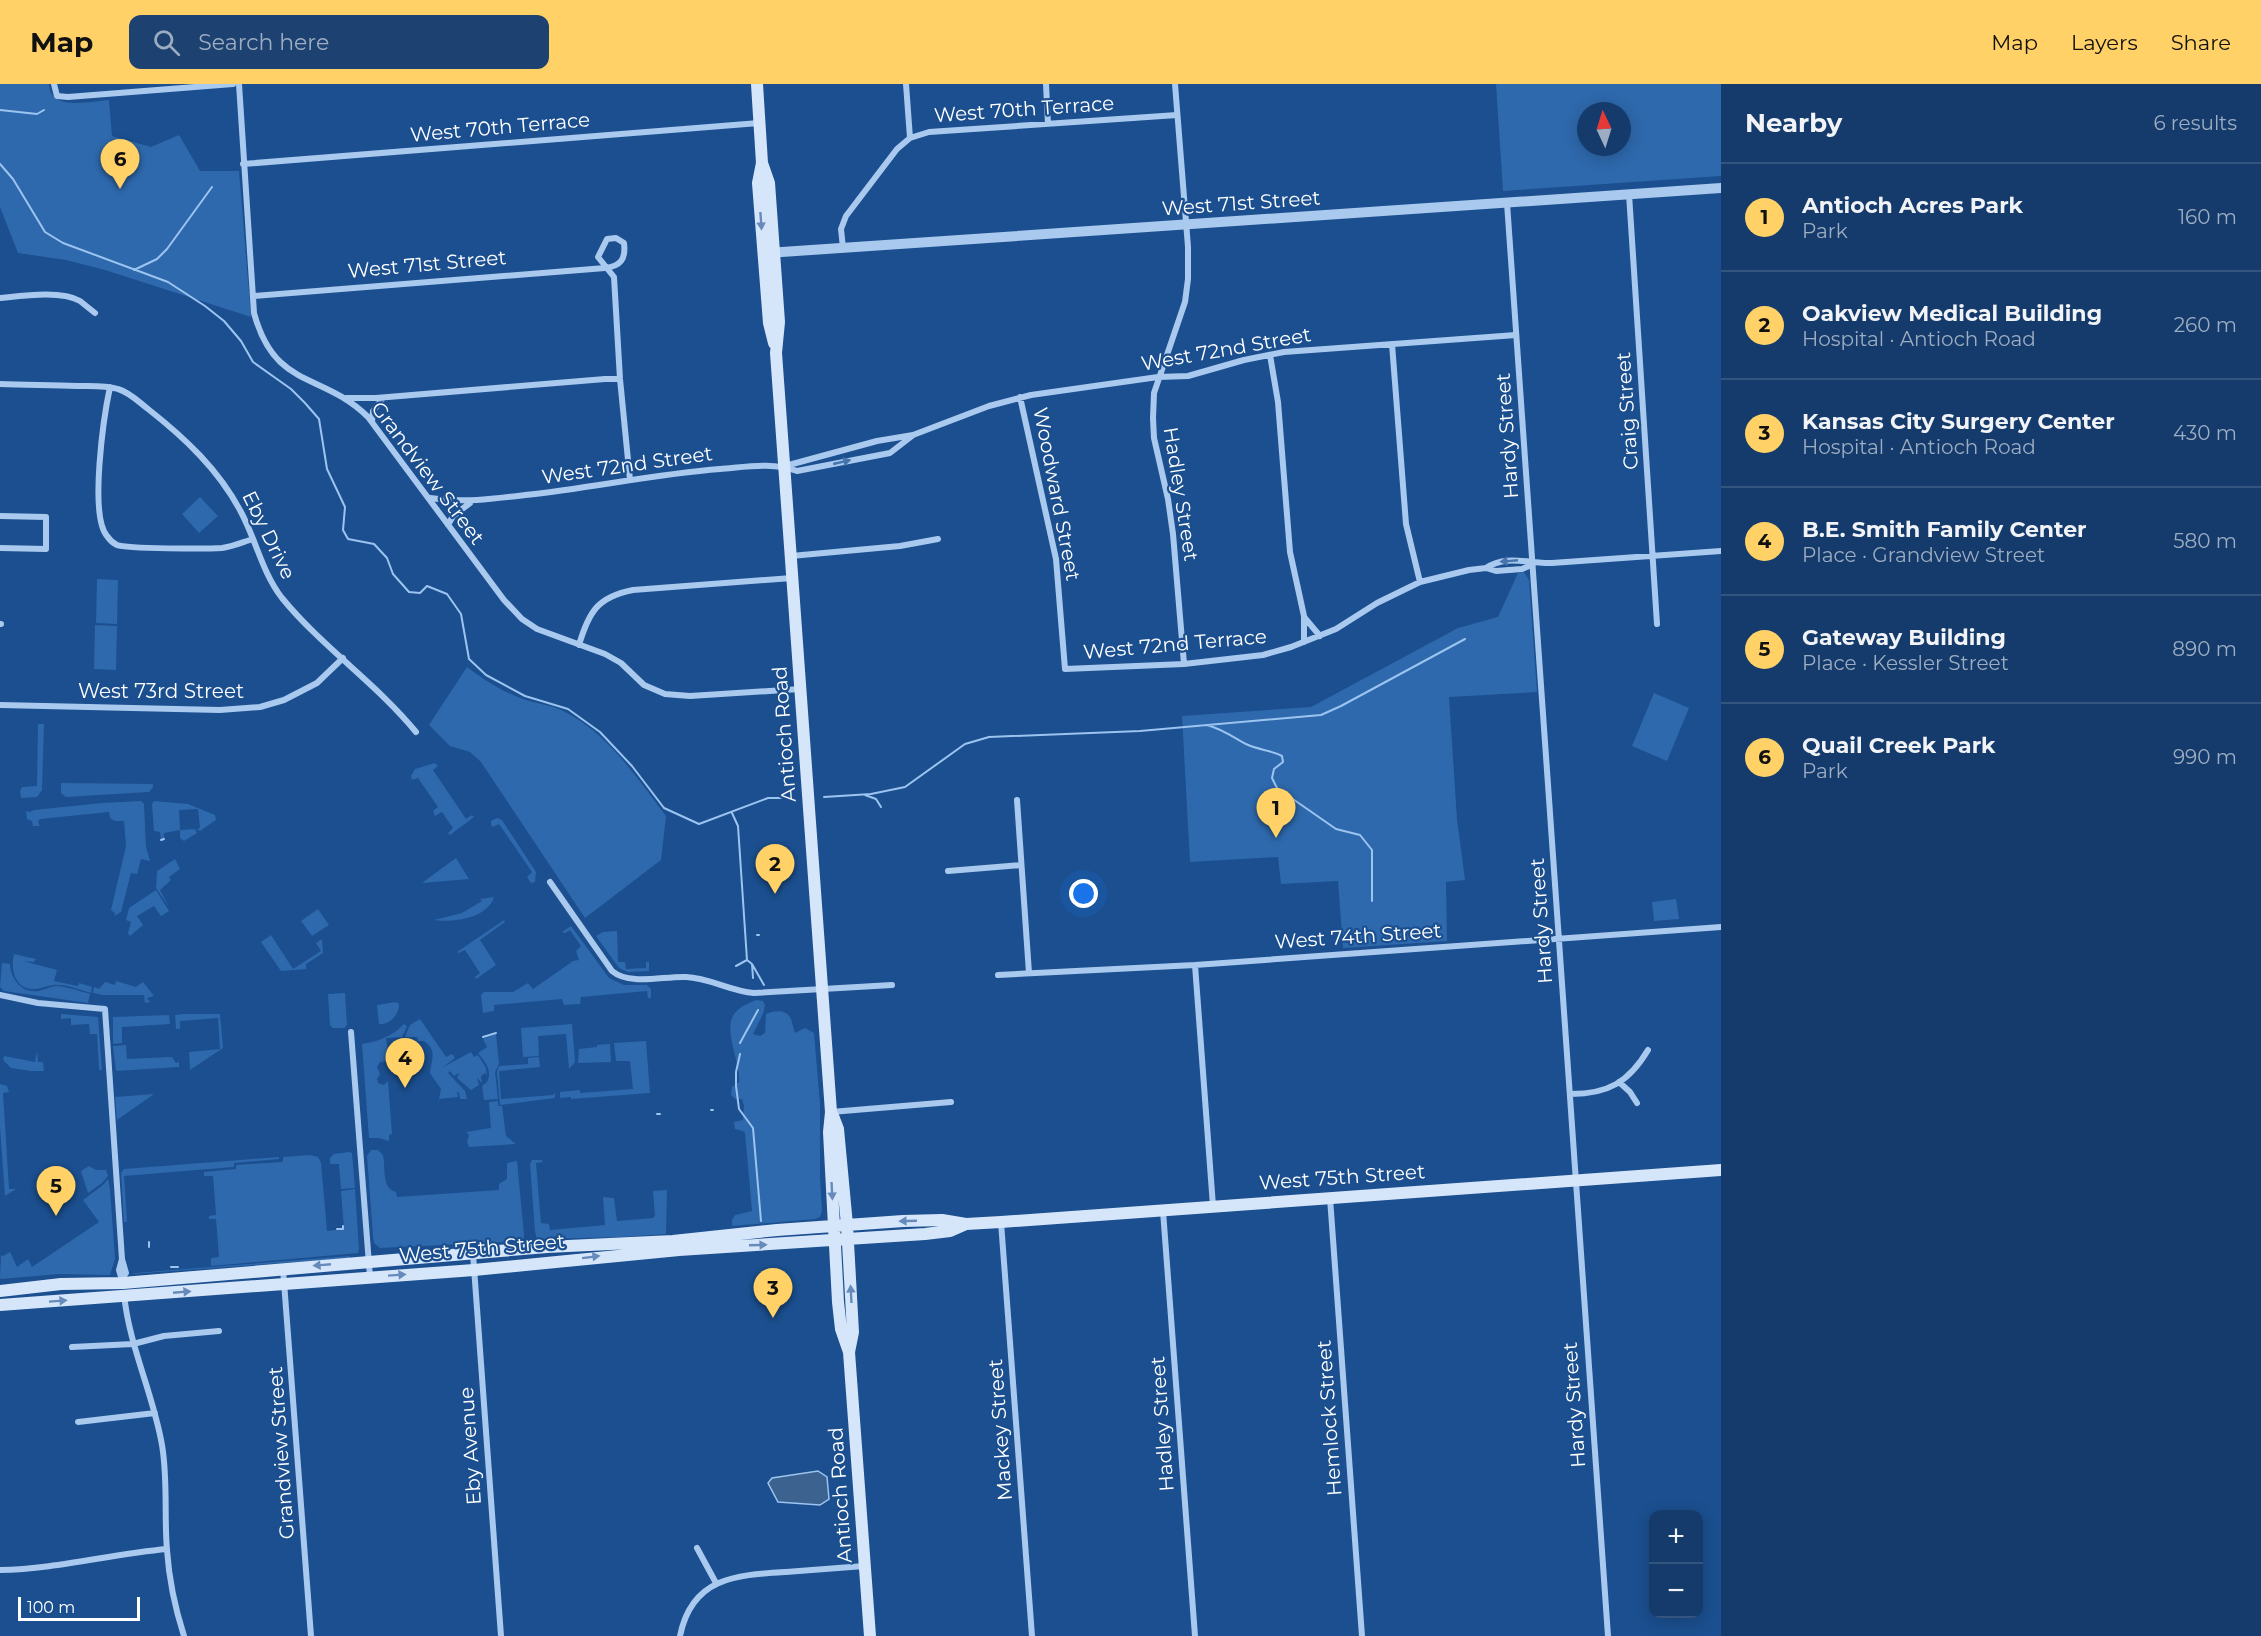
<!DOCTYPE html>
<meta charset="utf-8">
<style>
body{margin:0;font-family:Montserrat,sans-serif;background:#1d4271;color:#f1f3f6}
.controls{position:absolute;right:18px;bottom:18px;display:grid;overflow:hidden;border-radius:12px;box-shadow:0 3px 15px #0003}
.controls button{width:54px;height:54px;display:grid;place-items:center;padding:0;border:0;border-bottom:2px solid #33557e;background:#143b6b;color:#f1f3f6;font:30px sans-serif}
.compass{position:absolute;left:1577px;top:18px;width:54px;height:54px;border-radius:50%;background:#143b6b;box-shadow:0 3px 15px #0003;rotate:356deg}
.scale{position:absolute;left:18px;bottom:15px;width:122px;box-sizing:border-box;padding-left:6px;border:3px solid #fff;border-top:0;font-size:16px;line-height:21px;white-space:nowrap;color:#fff;-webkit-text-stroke:4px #1b4f8f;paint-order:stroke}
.you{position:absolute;left:1084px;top:810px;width:21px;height:21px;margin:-15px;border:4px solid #fff;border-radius:50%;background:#1a73e8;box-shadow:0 0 0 9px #1a73e833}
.badge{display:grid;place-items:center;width:39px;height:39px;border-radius:50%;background:#ffd166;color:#111;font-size:20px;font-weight:700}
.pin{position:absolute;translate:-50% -50px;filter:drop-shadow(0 2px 3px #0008)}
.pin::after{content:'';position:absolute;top:32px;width:21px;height:18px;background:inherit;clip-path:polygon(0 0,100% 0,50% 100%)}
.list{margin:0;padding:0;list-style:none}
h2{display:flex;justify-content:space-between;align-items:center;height:78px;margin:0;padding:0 24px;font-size:26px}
h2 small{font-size:20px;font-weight:400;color:#9dadc1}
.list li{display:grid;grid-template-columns:39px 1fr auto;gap:18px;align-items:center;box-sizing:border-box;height:108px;padding:0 24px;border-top:2px solid #33557e}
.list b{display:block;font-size:22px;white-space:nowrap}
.list p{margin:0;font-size:20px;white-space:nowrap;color:#9dadc1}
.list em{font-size:20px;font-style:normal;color:#9dadc1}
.icon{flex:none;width:33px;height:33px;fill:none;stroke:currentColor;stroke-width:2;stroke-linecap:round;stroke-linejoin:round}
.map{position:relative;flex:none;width:1721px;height:1552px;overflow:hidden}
header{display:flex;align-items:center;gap:36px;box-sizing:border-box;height:84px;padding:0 30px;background:#ffd166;color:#111}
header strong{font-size:28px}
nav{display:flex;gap:33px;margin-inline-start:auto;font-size:21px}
.search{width:420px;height:54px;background:#1d4271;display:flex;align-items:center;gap:15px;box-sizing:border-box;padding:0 21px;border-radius:12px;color:#9dadc1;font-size:22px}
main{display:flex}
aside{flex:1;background:#143b6b}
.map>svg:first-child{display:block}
.green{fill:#2e69ad;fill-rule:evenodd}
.water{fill:#3c6290;stroke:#9cc4f0;stroke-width:1.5}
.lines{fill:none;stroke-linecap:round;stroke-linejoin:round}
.stream{stroke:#9cc4f0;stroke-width:2}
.minor{stroke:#a9c9ee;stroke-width:6}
.tertiary{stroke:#a9c9ee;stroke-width:10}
.secondary{stroke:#d6e6fa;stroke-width:12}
.oneway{fill:#668bba}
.oneway2{fill:#4674ac}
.labels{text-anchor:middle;stroke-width:4.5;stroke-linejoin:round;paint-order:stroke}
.street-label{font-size:20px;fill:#fff;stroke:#1b4f8f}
</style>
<header>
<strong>Map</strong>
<div class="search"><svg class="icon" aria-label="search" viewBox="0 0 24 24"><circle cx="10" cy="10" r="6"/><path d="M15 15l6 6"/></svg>Search here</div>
<nav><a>Map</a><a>Layers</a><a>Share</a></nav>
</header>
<main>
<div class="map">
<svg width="1721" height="1552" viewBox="0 0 1721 1552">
<rect width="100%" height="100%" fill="#1b4f8f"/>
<!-- green -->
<path class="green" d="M0,0H49C50,28 90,17 109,16L112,52L151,63L179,51L200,87H239L251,233L105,186L66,176L18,169L0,123Z
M1496,0H1721V92L1503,107ZM1586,27H1622V63H1586Z
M200,413L218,432L199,449L182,430Z
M1524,488L1529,496L1537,608L1449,613L1457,735L1465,796L1446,798L1447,857L1343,864L1338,797L1281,800L1278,773L1190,778L1182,632L1311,623L1458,544L1498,533L1518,489Z
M97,495L118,496L117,540L96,539Z
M95,541L117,542L116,586L94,585Z
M467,583C484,596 503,608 523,615C537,620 554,621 567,629C609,651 638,695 666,732L661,776L585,834L481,678L470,668L450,662L429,641Z
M1654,609L1689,624L1667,677L1632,662Z
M38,640H44L42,706L37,713L21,714L20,707L22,703L37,702Z
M435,679L438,682L433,686L466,735L472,731L474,733L450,751L448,749L453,744L442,728L435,732L433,727L438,723L418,694L412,696L411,692L415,685Z
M61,699L153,700V703L149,708L66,713L61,709Z
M141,717L144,720L146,763L150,777L141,775L137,790L131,789L121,828L114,832L115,829L111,826L126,762L124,737H115L110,734L109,728L40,735L38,738L40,742H33L32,737L27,735L26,727L30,728L34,726L102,719Z
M154,717L188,720L215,731L216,736L200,747L197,745L200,744L198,725L179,726L180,746L195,745L197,749L184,757L180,754V746L164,749V755H161L160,748L154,747L152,720Z
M497,734L502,736L536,788L535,798L531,799L527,793L532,788L499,740L493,743L491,741V737Z
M456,774L469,795L422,799Z
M175,775L180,785L169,793L171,796L160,806L169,823L156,804L157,787Z
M156,806L169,827L161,832L154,822L137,832L143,841L130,852L128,849L131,838L126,836L129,824Z
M494,813C488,834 453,839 434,836L462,829L482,817L480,815Z
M1676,815L1679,835L1654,837L1652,818Z
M318,825L329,841L312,852L301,837Z
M504,836L505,838L480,856L496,881L476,895L475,893L480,889L465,866L459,869L457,868Z
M571,842L609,894L624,901H647L651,905V914H648L647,907L581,913L580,920L564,921L562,915L494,921V927L483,929L481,911L484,908H513L528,899L533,905L573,877L579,876L576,867L581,862L570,846L565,849L562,848Z
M617,847L618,878H625L626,885L646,884V878H649V887L628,888L619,884L596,852L603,848Z
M271,851L293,885L321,867L316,859L322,855L323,869L306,880V885L281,887L261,858Z
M14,870L36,875L34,878L23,877L57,886L54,897L78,902L79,899L92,903L91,909C80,906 69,901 58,901C50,900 43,905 35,905C15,906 10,885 14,870Z
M2,879L10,880C11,895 21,909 38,907C45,906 50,902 57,902C68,903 80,907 90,910L88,919L4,907L0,903Z
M116,897L136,903L143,898L154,912L147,914L150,918L145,919L144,911H103L93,909L94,903L99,905L105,898L115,901Z
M345,909L347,941L344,944H333L330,941L328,910Z
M756,916L763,917L765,921L763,930L753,950L760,952L765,949L766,930C774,926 787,925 791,935C793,940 793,945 795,949L805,944L814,949L820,1020V1091L822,1127L820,1133L815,1135L732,1142V1136L735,1131L752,1127L745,1049L743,1047L735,1045L734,1038L743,1036L744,1022L742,1015H735L731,1011L732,1003L739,998C742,978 718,940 739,925C742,922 752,918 756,916Z
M396,918L399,920C399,931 390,941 379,940L377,921Z
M61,930L98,933L102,986H99L97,950H90L89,940L71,941V934L61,935Z
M184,930H220L223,964L190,986L189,968L220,965L218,934L180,937V945H176L175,931Z
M169,931L170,940L122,943V959L113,960V933Z
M420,935L446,973L452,970L455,974L443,983L471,968L474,973L478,971L486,984L487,992L485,989L481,992L482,999L477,994L479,1001L471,1006L457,994L459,989L454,992L450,987L448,989L465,1007L467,1015H460L459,1008H457L458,1013L439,1015L441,1005L430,989C431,976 438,967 424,957H418L417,953H405L410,941Z
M404,940L407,942L402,953L386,954L389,977L380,978L377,983L380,990L377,995L378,999L384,1001L388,997L392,1050L389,1051V1057L379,1054H369L362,960C377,958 393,952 404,940Z
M572,940L575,978L569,985L566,950L538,952L539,972L523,973L521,944Z
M496,950L499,980L495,988L498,1015L484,1016L482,1002L487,998C493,986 485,978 478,969L487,963L483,955Z
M646,957L650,1009L571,1015V1013L560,1014V1008L580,1006V1009L633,1005L630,977H616L614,959Z
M610,960L611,978L578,979L579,965L597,963V961Z
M126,961L127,975L172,973L176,979L179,978V983L116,987L113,962Z
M37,967L38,978H43L44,987H31L11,984L3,976L4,972L35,978Z
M539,973L540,983L499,987L501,1015L553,1011L555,1008V1014L500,1021L497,988L499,982L528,980V974Z
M0,1000L7,1002L9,1008L3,1009L9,1105H16L5,1112L0,1043Z
M154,1010L117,1036L115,1013Z
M498,1017V1022H502L506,1052L516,1060L469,1063L467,1058L469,1051L466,1048L491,1044L489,1018Z
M371,1066H378L383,1071C386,1084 381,1104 396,1108L397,1113L499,1106V1100L507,1095V1079L517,1077L524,1151L523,1157L380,1164L374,1159L373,1152L367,1072Z
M349,1068L352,1069L355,1104L341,1105L339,1080H330V1074L334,1070Z
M310,1071L318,1073L321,1079L327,1147L344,1145L341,1107L355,1105L359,1165L358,1169L211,1182V1174L219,1173L216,1135H209V1132L216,1131L213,1092H204V1088L236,1085V1081L283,1078V1073Z
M279,1073V1075L234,1079V1083L124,1092L127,1138H124L121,1089L124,1085Z
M542,1076L543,1078L536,1079L541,1139L549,1140L550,1146L605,1141L603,1113L614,1114L617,1137L653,1134L655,1132L653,1107L667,1106L666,1150L622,1153L537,1155L535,1148L530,1080L532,1076Z
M89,1082L96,1086H106L108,1092L102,1099L88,1109L81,1087Z
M108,1095L110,1105L115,1175L110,1191L59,1190L0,1195L1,1171L3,1172L10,1168L17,1183L28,1175L32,1183L99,1138L83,1116L103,1101Z
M350,1172V1174L132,1190L135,1189Z"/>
<!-- water -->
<path class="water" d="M818,1387L827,1393L829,1415L820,1421L778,1418L768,1399L772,1394Z"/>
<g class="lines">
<!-- stream -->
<path class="stream" d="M0,26L37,30L44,26
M0,80L13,95L45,148L63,159L168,198L205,222L224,237L241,257L253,278L291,305L305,319L319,335L327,385L345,423L343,446L348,455L374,460L387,474L393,490L409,508L420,509L427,502L447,510L461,530L469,575L486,591L525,612L568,625L600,648L632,682L664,724L699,740L768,714H791
M134,186L157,175L167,165L212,103
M1207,641C1222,645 1233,653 1246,660C1258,666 1271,666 1282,672L1283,678L1274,685L1272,694L1277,704L1336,745L1360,751L1372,766V817
M865,711L876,715L881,723
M824,713L871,710L905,703L965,660L989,653L1140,647L1321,631L1341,622L1465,555
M732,729L738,742L747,876L752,880L753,894
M161,756L164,755
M757,851H759
M752,880L764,901
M736,882L747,876
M483,953L496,949
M740,959L758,926
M740,970L736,988V1002L739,1025L753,1044L761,1137
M711,1026H713
M657,1030H660
M337,1145H343V1142
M149,1158V1163
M171,1183H178"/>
<!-- minor -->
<path class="minor" d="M54,0L57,12L68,13L233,0
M239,0L254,229C275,306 321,287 368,333L504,516L522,535L537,545L605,570L621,579L644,601L665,610L690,612L800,605
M1046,0L1048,40
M1175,0L1188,163V195L1185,218L1154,309L1153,334L1154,354L1168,415L1173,450L1184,580
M910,54L929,48L1177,31
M243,80L759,39
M1629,110L1657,540
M1507,119C1541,596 1573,1074 1608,1552
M843,164L841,145L846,132L897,65L910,54L906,0
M253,212L605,184C621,182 626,175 624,159L616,154L607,155L598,173L614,193L620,295L630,396
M0,214C21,212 61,206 80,217C85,221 90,225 95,229
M1392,260L1406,440L1420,498
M1270,271L1278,318L1290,468L1304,532V558
M0,300C26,301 51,301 77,302C90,302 105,301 118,305C129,308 139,318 148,325C185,354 219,386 241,428C256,456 262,488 282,514C322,563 376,599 416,648
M110,303C104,331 89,431 107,452C109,455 113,459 117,461C127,465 208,465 222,464C232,463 243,458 253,455
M1020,313L1056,475L1065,585L1184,580L1263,571L1291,563L1336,545L1377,519L1420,498L1469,486L1486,484L1496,487L1522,485L1533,480
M346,314H376L605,295H620
M372,338L373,327L383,314
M785,382L877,357L913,351L989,322L1031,311L1158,293L1188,292L1244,276L1284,268L1516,251
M430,414C462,419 493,415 525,411C591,404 655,390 720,385C746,383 773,378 797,387L890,369L912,352
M0,432L46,433V465L0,464
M448,441L453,432L470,419
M791,472L900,462L938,455
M1486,484C1506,470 1530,480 1552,479L1721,467
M1304,533L1320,552
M0,540H1
M579,561C589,527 598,513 633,506L792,494
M0,621L220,626L260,623L284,616L317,599L343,574
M1017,716L1029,889
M948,787L1021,781
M550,798L612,887C630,902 663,892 686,893C710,894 730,907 754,909L892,901
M1195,881L1213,1122
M998,891L1195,881L1721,843
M0,911L38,919L105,925L122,1175L126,1189L123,1193
M351,948L370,1193
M1619,998L1630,1008L1637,1019
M1571,1010C1608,1010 1629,998 1648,966
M831,1028L951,1018
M1330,1114L1362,1552
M1163,1127L1195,1552
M1001,1138L1032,1552
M473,1170L501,1552
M122,1175L119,1186L123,1199
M283,1185L311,1552
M124,1210C129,1262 153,1309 162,1361C168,1396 164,1431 167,1466C169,1495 175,1524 184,1552
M72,1263L133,1260L164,1252L219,1247
M78,1338L155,1329
M697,1464L716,1499
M0,1486C56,1485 111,1470 167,1465
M680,1552C692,1493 736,1491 786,1488C812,1486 838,1484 864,1482"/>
<!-- tertiary -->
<path class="tertiary" d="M767,169L1721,104"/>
<!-- secondary -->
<path class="secondary" d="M757,0L762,79L758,99L769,239L774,259
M762,79L769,99L779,238L776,269L831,1028L829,1048L838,1218L841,1245L849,1268
M833,1032L838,1045L847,1141L853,1248L849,1268L870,1552
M0,1207L61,1200L123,1199L547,1163L673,1157L777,1146L903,1137L942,1136L966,1140L1001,1138L1721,1086
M0,1221L474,1186L679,1166L925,1150L950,1147L966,1140"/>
</g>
<!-- one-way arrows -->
<defs><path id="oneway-solid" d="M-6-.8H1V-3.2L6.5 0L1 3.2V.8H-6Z" transform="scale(1.5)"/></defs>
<g class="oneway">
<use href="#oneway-solid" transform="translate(761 137) rotate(86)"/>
<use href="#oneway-solid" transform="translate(832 1107) rotate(87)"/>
<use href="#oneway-solid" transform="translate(908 1137) rotate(178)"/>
<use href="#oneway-solid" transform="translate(758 1161) rotate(-2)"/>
<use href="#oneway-solid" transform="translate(591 1173) rotate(-7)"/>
<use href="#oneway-solid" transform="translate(322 1181) rotate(175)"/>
<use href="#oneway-solid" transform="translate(397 1191) rotate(-4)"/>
<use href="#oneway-solid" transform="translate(182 1208) rotate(-5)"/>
<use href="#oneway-solid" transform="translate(851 1210) rotate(-93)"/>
<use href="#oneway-solid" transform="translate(58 1217) rotate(-4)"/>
</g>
<g class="oneway2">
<use href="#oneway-solid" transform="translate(842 378) rotate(-13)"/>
<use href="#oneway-solid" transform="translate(1509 477) rotate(175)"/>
</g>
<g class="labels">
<!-- street labels -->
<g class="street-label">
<text transform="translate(1024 25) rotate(-4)" y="7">West 70th Terrace</text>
<text transform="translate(500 43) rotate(-5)" y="7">West 70th Terrace</text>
<text transform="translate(1241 119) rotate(-4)" y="7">West 71st Street</text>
<text transform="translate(427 180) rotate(-5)" y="7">West 71st Street</text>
<text transform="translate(1226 265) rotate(-10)" y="7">West 72nd Street</text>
<text transform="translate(1627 327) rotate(-94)" y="7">Craig Street</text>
<text transform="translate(1507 352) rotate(-94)" y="7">Hardy Street</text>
<text transform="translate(627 381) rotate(-8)" y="7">West 72nd Street</text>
<text transform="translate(428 389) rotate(53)" y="7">Grandview Street</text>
<text transform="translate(1057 410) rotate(79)" y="7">Woodward Street</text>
<text transform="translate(1181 410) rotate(81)" y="7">Hadley Street</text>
<text transform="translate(269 451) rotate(64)" y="7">Eby Drive</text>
<text transform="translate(1175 560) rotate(-5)" y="7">West 72nd Terrace</text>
<text x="161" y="614">West 73rd Street</text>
<text transform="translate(784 650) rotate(-94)" y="7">Antioch Road</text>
<text transform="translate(1541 837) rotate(-94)" y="7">Hardy Street</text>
<text transform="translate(1358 852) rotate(-4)" y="7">West 74th Street</text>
<text transform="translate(1342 1093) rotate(-4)" y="7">West 75th Street</text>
<text transform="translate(482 1164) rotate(-5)" y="7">West 75th Street</text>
<text transform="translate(1574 1321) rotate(-94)" y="7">Hardy Street</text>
<text transform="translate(1329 1334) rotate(-94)" y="7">Hemlock Street</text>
<text transform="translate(1162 1340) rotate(-94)" y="7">Hadley Street</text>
<text transform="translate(1000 1346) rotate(-94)" y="7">Mackey Street</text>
<text transform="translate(470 1362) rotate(-94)" y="7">Eby Avenue</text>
<text transform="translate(281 1369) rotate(-94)" y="7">Grandview Street</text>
<text transform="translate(840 1411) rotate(-94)" y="7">Antioch Road</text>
</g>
</g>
</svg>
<div class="controls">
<button>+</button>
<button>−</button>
</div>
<svg class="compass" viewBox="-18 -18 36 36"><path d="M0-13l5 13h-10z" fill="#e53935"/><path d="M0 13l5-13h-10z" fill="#9dadc1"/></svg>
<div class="scale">100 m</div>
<div class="you"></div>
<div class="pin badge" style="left:1276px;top:754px">1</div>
<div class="pin badge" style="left:775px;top:810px">2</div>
<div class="pin badge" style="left:773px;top:1234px">3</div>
<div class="pin badge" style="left:405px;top:1004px">4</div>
<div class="pin badge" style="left:56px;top:1132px">5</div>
<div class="pin badge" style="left:120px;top:105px">6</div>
</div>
<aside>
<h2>Nearby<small>6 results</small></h2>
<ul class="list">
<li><span class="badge">1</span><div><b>Antioch Acres Park</b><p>Park</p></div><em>160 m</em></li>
<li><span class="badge">2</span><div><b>Oakview Medical Building</b><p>Hospital · Antioch Road</p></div><em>260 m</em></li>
<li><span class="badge">3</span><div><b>Kansas City Surgery Center</b><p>Hospital · Antioch Road</p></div><em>430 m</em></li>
<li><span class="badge">4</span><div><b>B.E. Smith Family Center</b><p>Place · Grandview Street</p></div><em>580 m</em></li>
<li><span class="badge">5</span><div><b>Gateway Building</b><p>Place · Kessler Street</p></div><em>890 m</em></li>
<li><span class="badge">6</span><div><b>Quail Creek Park</b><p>Park</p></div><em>990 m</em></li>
</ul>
</aside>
</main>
